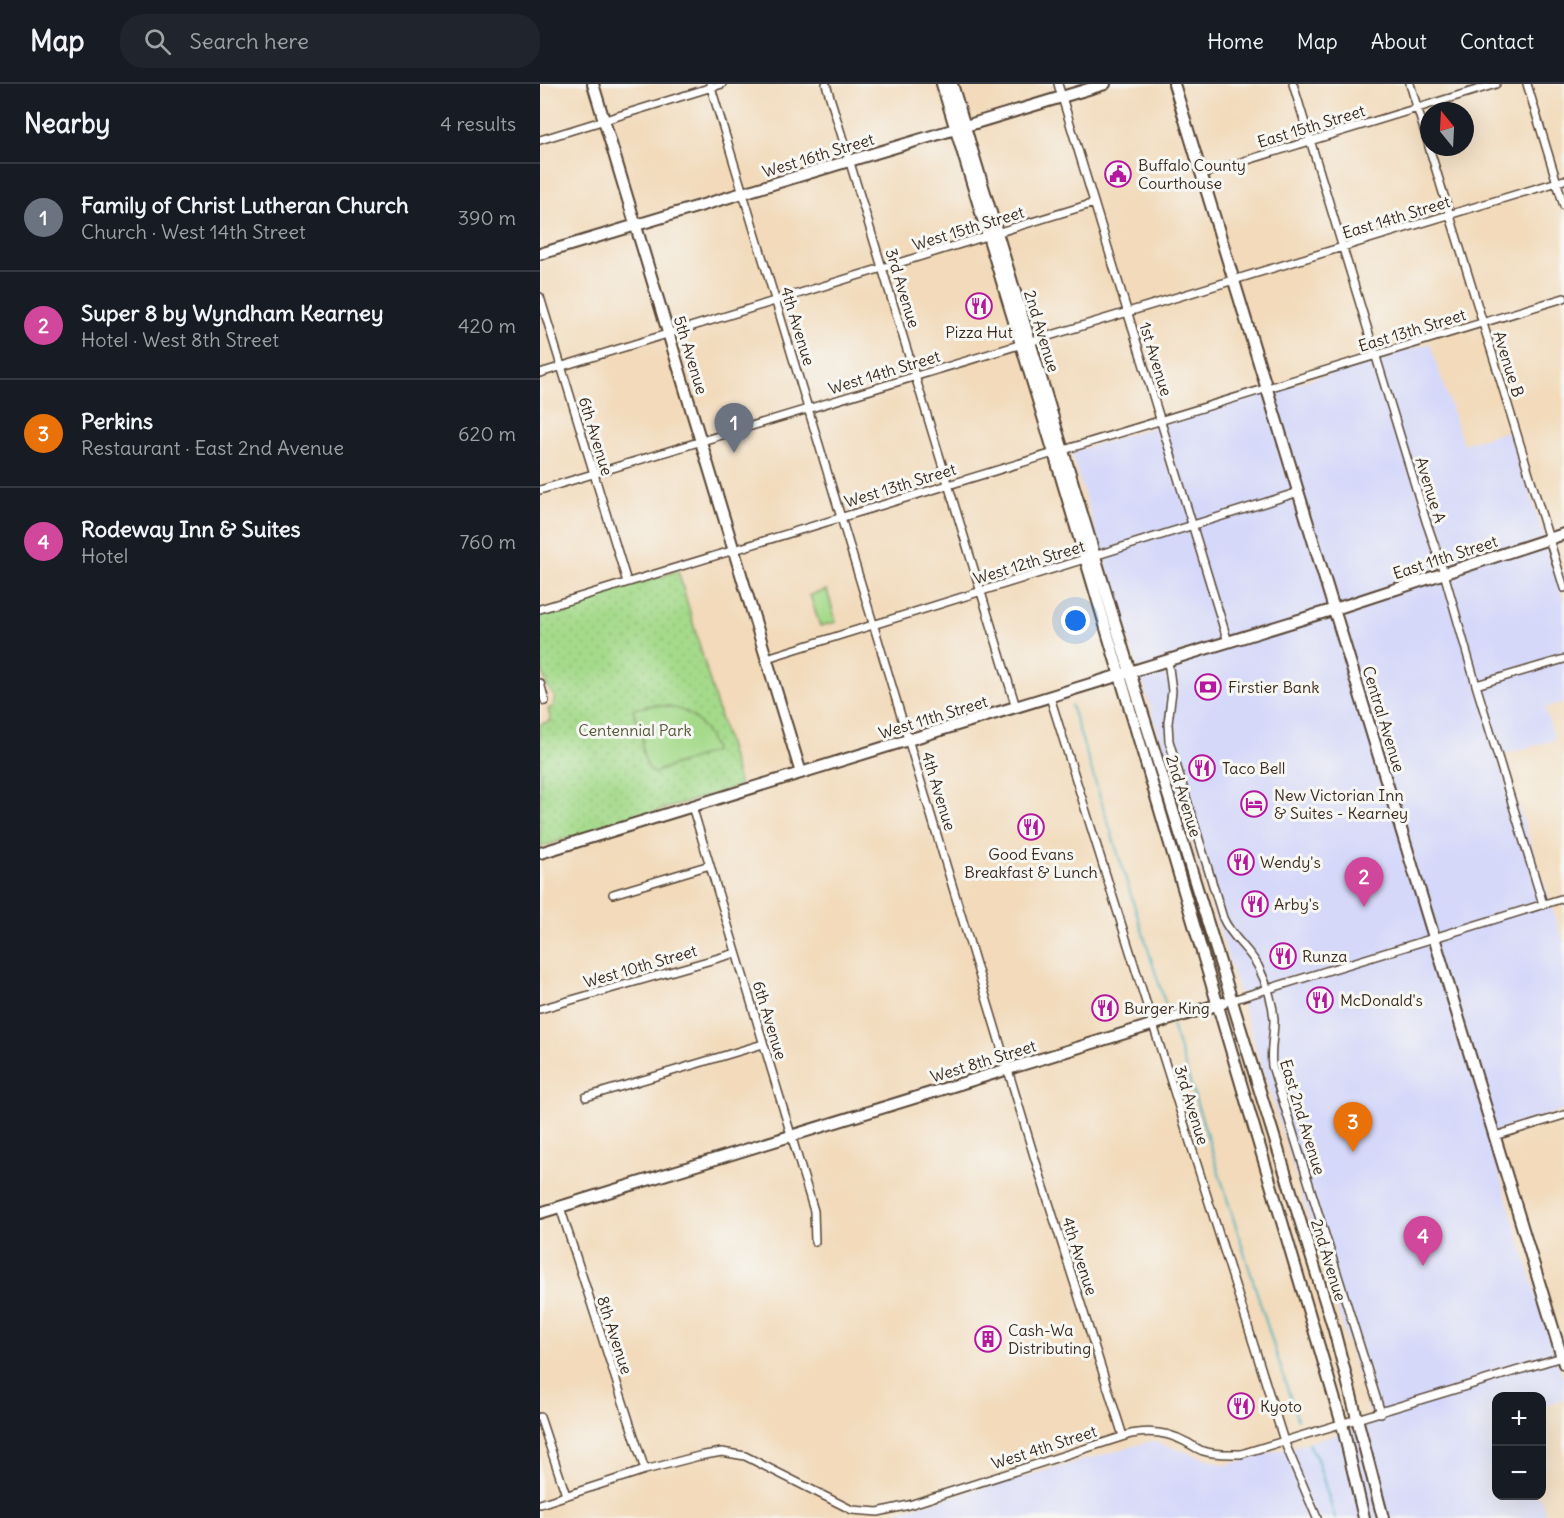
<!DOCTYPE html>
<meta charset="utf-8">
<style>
body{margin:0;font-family:Delius,sans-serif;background:#20242c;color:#f1f3f6}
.controls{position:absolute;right:18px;bottom:18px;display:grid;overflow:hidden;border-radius:12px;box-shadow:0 6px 24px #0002}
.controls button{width:54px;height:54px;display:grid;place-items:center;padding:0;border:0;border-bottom:2px solid #363941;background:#171b24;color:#f1f3f6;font:30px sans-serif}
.compass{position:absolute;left:880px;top:18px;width:54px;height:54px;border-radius:50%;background:#171b24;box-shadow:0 6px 24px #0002;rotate:342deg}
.you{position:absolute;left:536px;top:537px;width:21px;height:21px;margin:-15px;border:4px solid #fff;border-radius:50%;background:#1a73e8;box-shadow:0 0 0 9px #1a73e833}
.badge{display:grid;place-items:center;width:39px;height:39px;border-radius:50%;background:#0f766e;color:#fff;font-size:20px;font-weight:700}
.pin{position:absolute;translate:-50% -50px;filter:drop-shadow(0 2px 3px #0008)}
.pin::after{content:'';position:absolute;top:32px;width:21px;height:18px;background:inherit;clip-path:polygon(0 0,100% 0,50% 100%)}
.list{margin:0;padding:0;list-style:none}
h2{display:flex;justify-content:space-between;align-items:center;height:78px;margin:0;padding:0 24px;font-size:26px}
h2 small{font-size:20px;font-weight:400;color:#9ea1a6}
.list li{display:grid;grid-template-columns:39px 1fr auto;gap:18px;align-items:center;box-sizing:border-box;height:108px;padding:0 24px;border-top:2px solid #363941}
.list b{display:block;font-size:22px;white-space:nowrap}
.list p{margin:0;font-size:20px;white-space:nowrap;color:#9ea1a6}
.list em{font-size:20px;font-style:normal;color:#9ea1a6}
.icon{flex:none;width:33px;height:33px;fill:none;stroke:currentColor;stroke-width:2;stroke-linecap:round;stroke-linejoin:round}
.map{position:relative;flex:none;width:1024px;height:1434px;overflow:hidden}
header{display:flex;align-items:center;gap:36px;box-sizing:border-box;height:84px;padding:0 30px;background:#171b24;border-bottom:2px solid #363941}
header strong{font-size:28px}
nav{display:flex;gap:33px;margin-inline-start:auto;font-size:21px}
.search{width:420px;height:54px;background:#20242c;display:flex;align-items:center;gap:15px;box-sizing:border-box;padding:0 21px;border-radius:24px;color:#9ea1a6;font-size:22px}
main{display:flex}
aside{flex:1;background:#171b24}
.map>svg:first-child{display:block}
.built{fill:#d5d8f9}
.park{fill:url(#park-dots);stroke:#708254;stroke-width:1.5}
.pitch{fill:#a5da8b;stroke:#708254;stroke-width:1.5}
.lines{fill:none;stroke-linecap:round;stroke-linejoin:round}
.stream{stroke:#3eacbc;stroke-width:2}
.street-casing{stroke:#564435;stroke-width:10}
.secondary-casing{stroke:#564435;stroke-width:14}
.street{stroke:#fff;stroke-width:7}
.secondary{stroke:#fff;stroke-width:10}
.labels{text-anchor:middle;stroke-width:6;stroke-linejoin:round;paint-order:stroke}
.street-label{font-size:16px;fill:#3b2a1e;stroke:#f6f6f2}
.poi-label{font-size:16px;fill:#3b2a1e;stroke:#f6f6f2;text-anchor:start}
.park-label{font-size:16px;fill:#565639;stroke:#f6f6f2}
</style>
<header>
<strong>Map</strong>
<div class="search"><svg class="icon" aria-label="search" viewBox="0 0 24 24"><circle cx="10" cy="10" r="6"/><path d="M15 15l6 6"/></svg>Search here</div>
<nav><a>Home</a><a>Map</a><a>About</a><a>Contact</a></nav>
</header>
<main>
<aside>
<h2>Nearby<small>4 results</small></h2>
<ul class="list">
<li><span class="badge" style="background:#6b7280">1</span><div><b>Family of Christ Lutheran Church</b><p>Church · West 14th Street</p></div><em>390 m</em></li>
<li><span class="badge" style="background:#d1479c">2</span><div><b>Super 8 by Wyndham Kearney</b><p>Hotel · West 8th Street</p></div><em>420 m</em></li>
<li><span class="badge" style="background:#e8710a">3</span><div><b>Perkins</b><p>Restaurant · East 2nd Avenue</p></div><em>620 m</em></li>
<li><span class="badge" style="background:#d1479c">4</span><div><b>Rodeway Inn &amp; Suites</b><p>Hotel</p></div><em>760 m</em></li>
</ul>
</aside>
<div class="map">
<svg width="1024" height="1434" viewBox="0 0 1024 1434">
<defs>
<pattern id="park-dots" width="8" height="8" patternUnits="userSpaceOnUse" patternTransform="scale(1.5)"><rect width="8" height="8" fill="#a5da8b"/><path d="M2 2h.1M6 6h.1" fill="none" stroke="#8fbb78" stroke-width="1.8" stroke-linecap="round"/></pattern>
</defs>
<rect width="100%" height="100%" fill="#f6f6f2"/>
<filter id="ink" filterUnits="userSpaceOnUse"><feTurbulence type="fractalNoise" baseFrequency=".0167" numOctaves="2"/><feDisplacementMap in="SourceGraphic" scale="12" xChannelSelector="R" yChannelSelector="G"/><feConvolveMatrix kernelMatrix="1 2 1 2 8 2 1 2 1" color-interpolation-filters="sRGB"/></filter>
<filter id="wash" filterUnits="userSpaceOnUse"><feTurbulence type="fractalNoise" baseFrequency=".008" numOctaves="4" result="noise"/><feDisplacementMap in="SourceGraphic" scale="24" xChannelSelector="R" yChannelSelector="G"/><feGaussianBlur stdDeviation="1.35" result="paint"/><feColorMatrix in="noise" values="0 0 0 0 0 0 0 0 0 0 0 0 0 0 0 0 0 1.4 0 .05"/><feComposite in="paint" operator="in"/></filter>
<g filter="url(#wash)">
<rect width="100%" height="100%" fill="#f2daba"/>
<!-- built -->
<path class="built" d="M890,259L923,360L971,346L1024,519V618L1005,624L1015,656L962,671L1024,860V1026L947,1050L1024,1299V1315L1002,1322V1312H957V1412H1000L1007,1434H334L612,1357L687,1381L833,1340L531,368Z"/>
<!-- park -->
<path class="park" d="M138,487L200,702L0,763V640L11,637L8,625L13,623L15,613L7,602L0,579V529Z"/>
<!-- pitch -->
<path class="pitch" d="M287,506L296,538L280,542L270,511Z
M113,621C146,622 162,634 174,665L173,668L120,686L115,690C106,685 100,665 103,656L93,625Z"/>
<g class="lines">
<!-- stream -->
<path class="stream" d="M531,621L626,922
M632,941L757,1335
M768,1359L777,1375L795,1434"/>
</g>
</g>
<g filter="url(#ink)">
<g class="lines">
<!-- street casing -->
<g class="street-casing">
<path id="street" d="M170,0L494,1072L583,1352
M286,0L476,623
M518,0L688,558
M753,0L886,437L904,489L936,601L1003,820
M870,0L889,62
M987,0L1024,122
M0,56L182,0
M889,63L1024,504
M662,90L956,0
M0,213L87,498
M0,289L554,119
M0,406L1024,96
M0,525L1024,214
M227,574L759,408
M628,576L632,607L628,639L629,657L683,834C691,853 708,864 718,882C726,898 733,918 734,936C734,951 730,966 732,982L841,1329
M0,599L5,617
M936,601L1024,575
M510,613L744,1357L777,1434
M152,722L274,1127L275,1158
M73,810L170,781
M692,916L1024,814
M0,925L196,869
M46,1013L223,960
M955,1052L1024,1031
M20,1123L105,1386
M0,1333L26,1411
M0,1420L105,1386L159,1372L182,1368L205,1372L312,1426L338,1428L369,1421L591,1350C611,1346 628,1348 646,1358C652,1361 657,1365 663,1367C676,1371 688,1370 701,1370L1022,1273"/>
</g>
<!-- secondary casing -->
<g class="secondary-casing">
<path id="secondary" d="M53,0L261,689
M402,0L514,369L802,1340L824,1434
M412,0L590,588L794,1246L843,1434
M634,0L1024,1280
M0,170L565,0
M0,769L795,525L1024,450
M0,1129L683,919"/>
</g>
<!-- street -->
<use href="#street" class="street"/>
<!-- secondary -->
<use href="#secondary" class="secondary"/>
</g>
</g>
<!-- icons -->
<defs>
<g id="civic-ring" transform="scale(1.35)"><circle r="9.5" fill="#f6f6f2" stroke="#b5179e" stroke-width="1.5"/><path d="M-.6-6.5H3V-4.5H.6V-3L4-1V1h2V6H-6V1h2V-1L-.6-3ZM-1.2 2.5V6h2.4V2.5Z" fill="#b5179e"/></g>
<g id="restaurant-ring" transform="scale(1.35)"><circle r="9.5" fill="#f6f6f2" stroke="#b5179e" stroke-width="1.5"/><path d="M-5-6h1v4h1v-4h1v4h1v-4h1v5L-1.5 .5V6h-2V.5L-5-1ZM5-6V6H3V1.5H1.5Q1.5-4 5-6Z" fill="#b5179e"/></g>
<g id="bank-ring" transform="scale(1.35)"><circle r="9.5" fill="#f6f6f2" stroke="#b5179e" stroke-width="1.5"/><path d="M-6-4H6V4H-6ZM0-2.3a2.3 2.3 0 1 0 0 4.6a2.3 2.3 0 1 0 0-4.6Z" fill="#b5179e"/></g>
<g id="hotel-ring" transform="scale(1.35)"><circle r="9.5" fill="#f6f6f2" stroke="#b5179e" stroke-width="1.5"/><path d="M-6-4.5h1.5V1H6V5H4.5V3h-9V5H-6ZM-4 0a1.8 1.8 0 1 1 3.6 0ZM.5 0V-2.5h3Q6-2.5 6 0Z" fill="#b5179e"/></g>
<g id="building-ring" transform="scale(1.35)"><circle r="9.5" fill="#f6f6f2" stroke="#b5179e" stroke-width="1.5"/><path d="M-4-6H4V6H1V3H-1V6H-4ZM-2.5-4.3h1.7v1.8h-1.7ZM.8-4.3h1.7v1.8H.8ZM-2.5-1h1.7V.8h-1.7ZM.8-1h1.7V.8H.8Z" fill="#b5179e"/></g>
</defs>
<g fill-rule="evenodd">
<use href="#civic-ring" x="578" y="90"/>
<use href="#restaurant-ring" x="439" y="222"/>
<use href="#bank-ring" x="668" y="603"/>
<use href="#restaurant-ring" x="662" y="684"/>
<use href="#hotel-ring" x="714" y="720"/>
<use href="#restaurant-ring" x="491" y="743"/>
<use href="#restaurant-ring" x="701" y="778"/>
<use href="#restaurant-ring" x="715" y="820"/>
<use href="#restaurant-ring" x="743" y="872"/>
<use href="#restaurant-ring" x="780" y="916"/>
<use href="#restaurant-ring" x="565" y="924"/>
<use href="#building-ring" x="448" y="1255"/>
<use href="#restaurant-ring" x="701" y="1322"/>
</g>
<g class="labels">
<!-- street labels -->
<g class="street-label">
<text transform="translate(771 42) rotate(-17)" y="6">East 15th Street</text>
<text transform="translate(278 71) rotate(-17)" y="6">West 16th Street</text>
<text transform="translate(856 133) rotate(-17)" y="6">East 14th Street</text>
<text transform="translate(428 144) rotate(-17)" y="6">West 15th Street</text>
<text transform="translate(363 204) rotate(73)" y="6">3rd Avenue</text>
<text transform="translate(258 242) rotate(73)" y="6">4th Avenue</text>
<text transform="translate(872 246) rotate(-17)" y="6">East 13th Street</text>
<text transform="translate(502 247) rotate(73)" y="6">2nd Avenue</text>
<text transform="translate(151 271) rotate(73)" y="6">5th Avenue</text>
<text transform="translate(616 275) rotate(73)" y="6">1st Avenue</text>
<text transform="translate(969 280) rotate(73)" y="6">Avenue B</text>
<text transform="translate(344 288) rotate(-17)" y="6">West 14th Street</text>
<text transform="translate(56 352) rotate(73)" y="6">6th Avenue</text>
<text transform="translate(360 401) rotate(-17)" y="6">West 13th Street</text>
<text transform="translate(891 406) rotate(73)" y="6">Avenue A</text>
<text transform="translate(905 473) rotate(-18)" y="6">East 11th Street</text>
<text transform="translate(489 478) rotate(-17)" y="6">West 12th Street</text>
<text transform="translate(393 633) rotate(-17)" y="6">West 11th Street</text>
<text transform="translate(844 635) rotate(73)" y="6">Central Avenue</text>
<text transform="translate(399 707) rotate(73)" y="6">4th Avenue</text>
<text transform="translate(644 712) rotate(73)" y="6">2nd Avenue</text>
<text transform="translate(100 882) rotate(-16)" y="6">West 10th Street</text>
<text transform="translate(230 936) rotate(73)" y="6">6th Avenue</text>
<text transform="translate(443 977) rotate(-17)" y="6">West 8th Street</text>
<text transform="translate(652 1021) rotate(73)" y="6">3rd Avenue</text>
<text transform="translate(763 1033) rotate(73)" y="6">East 2nd Avenue</text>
<text transform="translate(540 1172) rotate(72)" y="6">4th Avenue</text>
<text transform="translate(789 1176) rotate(73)" y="6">2nd Avenue</text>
<text transform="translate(75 1251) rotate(72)" y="6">8th Avenue</text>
<text transform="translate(504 1363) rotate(-18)" y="6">West 4th Street</text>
</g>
<!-- poi labels -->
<g class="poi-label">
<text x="598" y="87">Buffalo County<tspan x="598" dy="18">Courthouse</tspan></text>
<text x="439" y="254" text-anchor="middle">Pizza Hut</text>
<text x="688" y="609">Firstier Bank</text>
<text x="682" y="690">Taco Bell</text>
<text x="734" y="717">New Victorian Inn<tspan x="734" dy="18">&amp; Suites - Kearney</tspan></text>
<text x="491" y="776" text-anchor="middle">Good Evans<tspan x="491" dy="18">Breakfast &amp; Lunch</tspan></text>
<text x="720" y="784">Wendy's</text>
<text x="734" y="826">Arby's</text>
<text x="762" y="878">Runza</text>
<text x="800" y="922">McDonald's</text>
<text x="584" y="930">Burger King</text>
<text x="468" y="1252">Cash-Wa<tspan x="468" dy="18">Distributing</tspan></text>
<text x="720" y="1328">Kyoto</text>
</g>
<!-- park labels -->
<g class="park-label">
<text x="95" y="652">Centennial Park</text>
</g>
</g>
</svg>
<div class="controls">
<button>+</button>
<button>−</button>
</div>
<svg class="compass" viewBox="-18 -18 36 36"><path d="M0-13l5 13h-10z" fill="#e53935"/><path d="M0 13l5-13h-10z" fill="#9ea1a6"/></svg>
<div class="you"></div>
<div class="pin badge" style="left:194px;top:369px;background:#6b7280">1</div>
<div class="pin badge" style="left:824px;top:823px;background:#d1479c">2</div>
<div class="pin badge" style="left:813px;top:1068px;background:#e8710a">3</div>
<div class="pin badge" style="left:883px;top:1182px;background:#d1479c">4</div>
</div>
</main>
